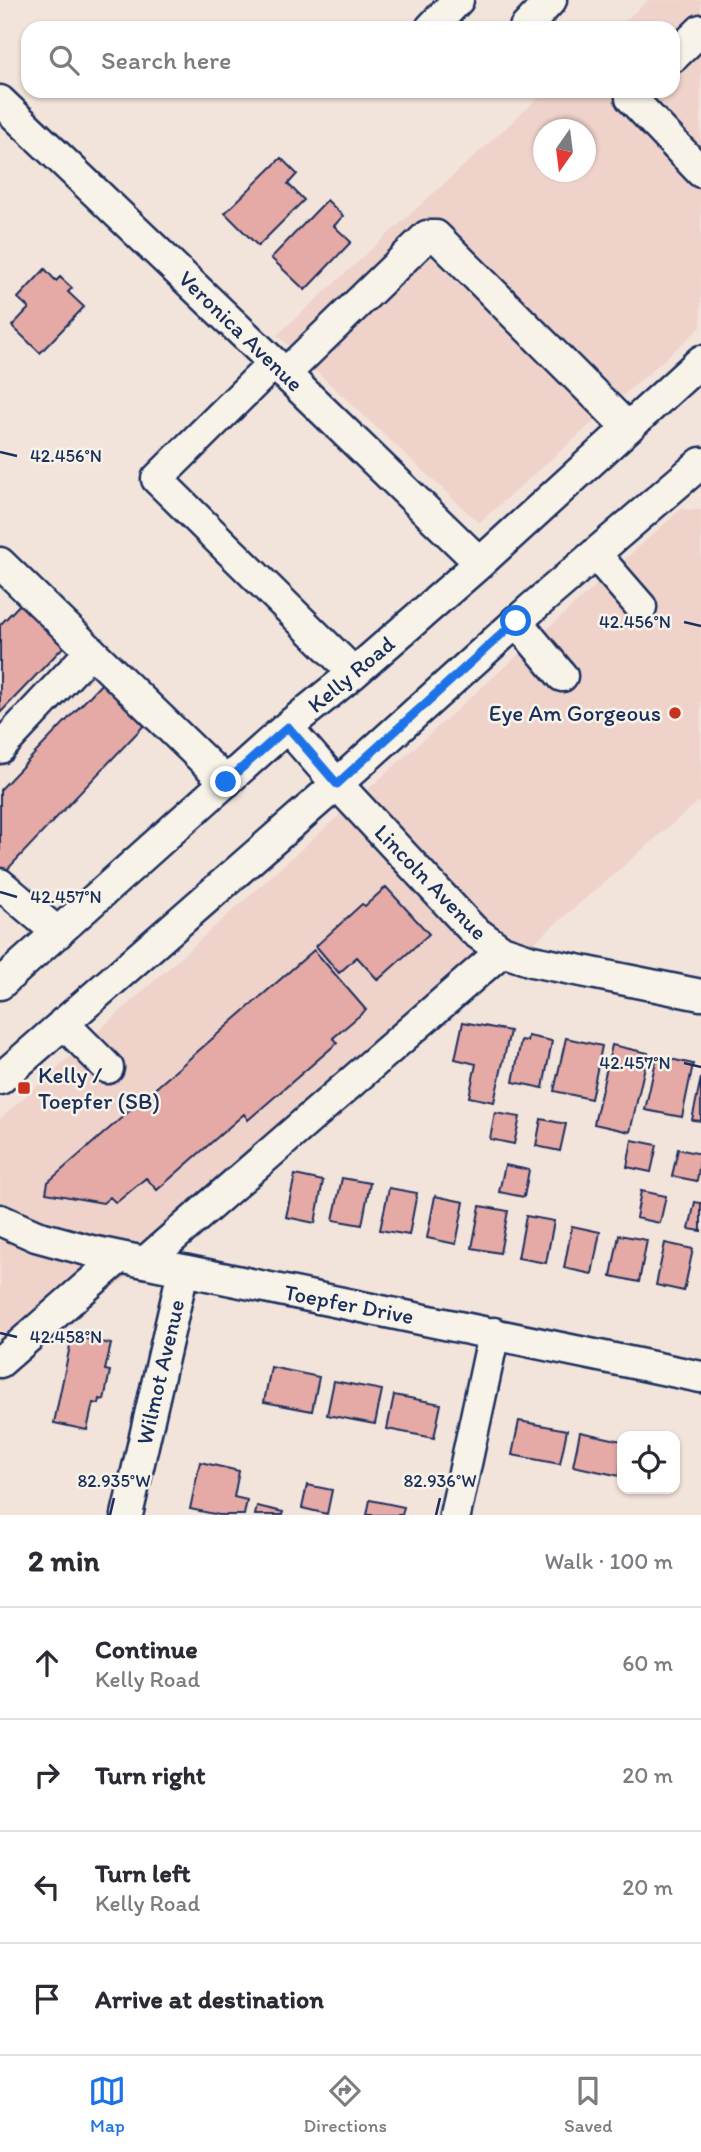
<!DOCTYPE html>
<meta charset="utf-8">
<style>
body{margin:0;font-family:Itim,sans-serif;background:#f7f7f7;color:#2b2b33}
.controls{position:absolute;right:21px;bottom:21px;display:grid;overflow:hidden;border-radius:14px;box-shadow:0 2px 5px #0004}
.controls button{width:63px;height:63px;display:grid;place-items:center;padding:0;border:0;border-bottom:2px solid #e1e1e2;background:#fff;color:#2b2b33;font:35px sans-serif}
.compass{position:absolute;left:533px;top:119px;width:63px;height:63px;border-radius:50%;background:#fff;box-shadow:0 2px 5px #0004;rotate:194deg}
.stop{position:absolute;width:21px;height:21px;margin:-16px;border:5px solid #1a73e8;border-radius:50%;background:#fff}
.stop.end{background:#1a73e8;border-color:#fff;box-shadow:0 2px 7px #0008}
.list{margin:0;padding:0;list-style:none}
h2{display:flex;justify-content:space-between;align-items:center;height:91px;margin:0;padding:0 28px;font-size:30px}
h2 small{font-size:23px;font-weight:400;color:#7c7c81}
.list li{display:grid;grid-template-columns:46px 1fr auto;gap:21px;align-items:center;box-sizing:border-box;height:112px;padding:0 28px;border-top:2px solid #e1e1e2}
.list b{display:block;font-size:26px;white-space:nowrap}
.list p{margin:0;font-size:23px;white-space:nowrap;color:#7c7c81}
.list em{font-size:23px;font-style:normal;color:#7c7c81}
.icon{flex:none;width:38px;height:38px;fill:none;stroke:currentColor;stroke-width:2;stroke-linecap:round;stroke-linejoin:round}
.map{position:relative;flex:none;width:701px;height:1515px;overflow:hidden}
.search{position:absolute;background:#fff;box-shadow:0 2px 5px #0004;left:21px;right:21px;top:21px;height:77px;display:flex;align-items:center;gap:18px;box-sizing:border-box;padding:0 24px;border-radius:21px;color:#7c7c81;font-size:26px}
.sheet{height:539px;background:#fff}
nav{display:flex;justify-content:space-around;align-items:center;box-sizing:border-box;height:98px;border-top:2px solid #e1e1e2;background:#fff;font-size:19px;color:#7c7c81}
nav a{display:grid;justify-items:center;gap:4px}
nav .on{color:#1a73e8}
.map>svg:first-child{display:block}
.built{fill:#efd3cb;fill-rule:evenodd}
.building{fill:#e5aaa6;stroke:#1b2f5e;stroke-width:2}
.lines{fill:none;stroke-linecap:round;stroke-linejoin:round}
.minor-casing{stroke:#1b2f5e;stroke-width:35}
.minor{stroke:#f7f3e8;stroke-width:30}
.route{stroke:#1a73e8;stroke-width:9}
.ticks{fill:none;stroke:#1b2f5e;stroke-width:2.5}
.poi-dot{fill:#c8321e;stroke:#f7f3e8;stroke-width:2.5}
.labels{text-anchor:middle;stroke-width:5;stroke-linejoin:round;paint-order:stroke}
.street-label{font-size:23px;fill:#1b2f5e;stroke:#f7f3e8}
.poi-label{font-size:23px;fill:#1b2f5e;stroke:#f7f3e8;text-anchor:end}
.ticks-label{font-size:18px;text-anchor:middle;fill:#1b2f5e;stroke:#f7f3e8;stroke-width:5;stroke-linejoin:round;paint-order:stroke}
</style>
<div class="map">
<svg width="701" height="1515" viewBox="0 0 701 1515">
<rect width="100%" height="100%" fill="#f3e4db"/>
<filter id="ink" filterUnits="userSpaceOnUse"><feTurbulence type="fractalNoise" baseFrequency=".0143" numOctaves="2"/><feDisplacementMap in="SourceGraphic" scale="14" xChannelSelector="R" yChannelSelector="G"/><feConvolveMatrix kernelMatrix="1 2 1 2 8 2 1 2 1" color-interpolation-filters="sRGB"/></filter>
<g filter="url(#ink)">
<!-- built -->
<path class="built" d="M648,0H701V327L479,523L277,335L546,91H673V28H617ZM544,130H586V172H544Z
M681,509L701,510V803L698,802L188,1239L113,1287L0,1383V1119Z"/>
<!-- building -->
<path class="building" d="M281,158L297,174L288,184L304,200L258,246L225,213Z
M327,200L343,216L334,226L351,242L305,290L271,258Z
M45,269L56,281L60,277L72,288L68,292L84,307L40,353L12,326L29,308L18,298Z
M24,600L68,642L0,713V625Z
M107,678L150,719L5,872L0,868V790Z
M386,887L429,934L378,980L357,957L339,973L316,946L362,904L365,906Z
M314,950L366,1010L333,1038L337,1043L248,1120L244,1114L157,1190L146,1178L116,1203L110,1197L103,1203L46,1193L48,1182Z
M463,1022L510,1031L494,1102L469,1097L476,1064L455,1059Z
M528,1036L552,1041L543,1088L513,1082L521,1040L527,1041Z
M566,1038L602,1046L591,1099L554,1091Z
M612,1045L648,1053L630,1132L594,1124Z
M657,1056L693,1064L682,1117L645,1110Z
M701,1078V1121L692,1120Z
M495,1113L520,1117L514,1144L490,1139Z
M541,1119L566,1124L560,1151L536,1146Z
M632,1140L657,1145L651,1172L627,1167Z
M678,1149L701,1154L697,1181L672,1176Z
M505,1165L529,1170L524,1197L499,1192Z
M295,1175L323,1181L315,1223L286,1217Z
M342,1178L370,1183L362,1225L333,1220Z
M389,1188L417,1193L409,1235L380,1230Z
M641,1191L666,1196L660,1223L636,1218Z
M435,1196L464,1202L456,1244L427,1238Z
M695,1202L701,1203V1231L689,1229Z
M480,1206L508,1211L500,1253L472,1248Z
M526,1216L554,1221L546,1263L518,1258Z
M572,1226L600,1232L592,1274L564,1268Z
M619,1235L647,1240L639,1282L611,1276Z
M665,1243L693,1249L684,1291L656,1285Z
M72,1336L111,1344L105,1370L110,1371L104,1400L100,1399L99,1404L93,1403L87,1430L54,1423Z
M271,1367L319,1377L312,1411L264,1402Z
M334,1381L382,1390L375,1424L327,1415Z
M394,1395L441,1404L434,1438L387,1429Z
M519,1421L567,1430L560,1464L512,1455Z
M580,1432L622,1441L620,1476L573,1466Z
M200,1462L239,1471L234,1497L247,1500L244,1515H219L190,1509Z
M307,1485L332,1490L327,1514L302,1508Z
M370,1500L404,1507L402,1515H367Z
M257,1506L283,1512L282,1515H255Z"/>
<g class="lines">
<!-- minor casing -->
<g class="minor-casing">
<path id="minor" d="M431,28L458,0
M525,28L551,0
M673,57L701,30
M638,91L631,98L701,172
M0,101L274,363L480,563
M274,363L157,479L354,673
M285,374L427,236H436L628,428
M595,554L641,607
M0,563L226,782
M516,621L562,676
M287,727L337,784L473,930L502,951L532,961L701,995
M0,748L91,651
M0,884L58,933
M0,984L287,727L354,673L480,563L701,361
M63,1023L108,1068
M0,1079L337,784L532,608L701,463
M0,1220L36,1236L91,1251L701,1377
M145,1262L502,951
M0,1362L120,1257
M127,1515L183,1271
M455,1515L494,1333"/>
</g>
<!-- minor -->
<use href="#minor" class="minor"/>
</g>
</g>
<g class="lines" filter="url(#ink)">
<!-- route -->
<path class="route" d="M226,782L288,727L337,784L516,621"/>
</g>
<!-- ticks -->
<path class="ticks" d="M0,452L17,456M684,622L701,626M0,892L17,897M684,1063L701,1067M0,1333L17,1337M110,1515L114,1498M436,1515L440,1498"/>
<!-- markers -->
<g class="poi-dot">
<circle cx="675" cy="713" r="7"/>
<rect x="17" y="1081" width="14" height="14" rx="3.5"/>
</g>
<g class="labels">
<!-- street labels -->
<g class="street-label">
<text transform="translate(241 331) rotate(44)" y="8">Veronica Avenue</text>
<text transform="translate(351 674) rotate(-40)" y="8">Kelly Road</text>
<text transform="translate(431 882) rotate(46)" y="8">Lincoln Avenue</text>
<text transform="translate(349 1304) rotate(11)" y="8">Toepfer Drive</text>
<text transform="translate(160 1372) rotate(-77)" y="8">Wilmot Avenue</text>
</g>
<!-- poi labels -->
<g class="poi-label">
<text x="661" y="721">Eye Am Gorgeous</text>
<text x="38" y="1083" text-anchor="start">Kelly /<tspan x="38" dy="26">Toepfer (SB)</tspan></text>
</g>
</g>
<g class="ticks-label">
<text x="66" y="462">42.456°N</text>
<text x="635" y="628">42.456°N</text>
<text x="66" y="903">42.457°N</text>
<text x="635" y="1069">42.457°N</text>
<text x="66" y="1343">42.458°N</text>
<text x="114" y="1487">82.935°W</text>
<text x="440" y="1487">82.936°W</text>
</g>
</svg>
<div class="controls">
<button><svg class="icon" aria-label="locate" viewBox="0 0 24 24"><circle cx="12" cy="12" r="6"/><path d="M12 2v4M12 18v4M2 12h4M18 12h4"/></svg></button>
</div>
<svg class="compass" viewBox="-18 -18 36 36"><path d="M0-13l5 13h-10z" fill="#e53935"/><path d="M0 13l5-13h-10z" fill="#7c7c81"/></svg>
<div class="stop" style="left:516px;top:621px"></div>
<div class="stop end" style="left:226px;top:782px"></div>
<div class="search"><svg class="icon" aria-label="search" viewBox="0 0 24 24"><circle cx="10" cy="10" r="6"/><path d="M15 15l6 6"/></svg>Search here</div>
</div>
<section class="sheet">
<h2>2 min<small>Walk · 100 m</small></h2>
<ul class="list">
<li><svg class="icon" aria-label="ahead" viewBox="0 0 24 24"><path d="M12 20V5M6 11l6-6 6 6"/></svg><div><b>Continue</b><p>Kelly Road</p></div><em>60 m</em></li>
<li><svg class="icon" aria-label="right" viewBox="0 0 24 24"><path d="M7 20v-9h11M14 6l5 5-5 5"/></svg><div><b>Turn right</b></div><em>20 m</em></li>
<li><svg class="icon" aria-label="left" viewBox="0 0 24 24"><path d="M17 20v-9H6M10 6l-5 5 5 5"/></svg><div><b>Turn left</b><p>Kelly Road</p></div><em>20 m</em></li>
<li><svg class="icon" aria-label="arrive" viewBox="0 0 24 24"><path d="M6 21V4h12l-3 4 3 4H6"/></svg><div><b>Arrive at destination</b></div></li>
</ul>
</section>
<nav>
<a class="on"><svg class="icon" aria-label="map" viewBox="0 0 24 24"><path d="M3 6l6-2 6 2 6-2v14l-6 2-6-2-6 2zM9 4v14M15 6v14"/></svg>Map</a>
<a><svg class="icon" aria-label="directions" viewBox="0 0 24 24"><path d="M12 3l9 9-9 9-9-9zM9 14v-3h6M13 9l2 2-2 2"/></svg>Directions</a>
<a><svg class="icon" aria-label="saved" viewBox="0 0 24 24"><path d="M7 4h10v16l-5-4-5 4z"/></svg>Saved</a>
</nav>
